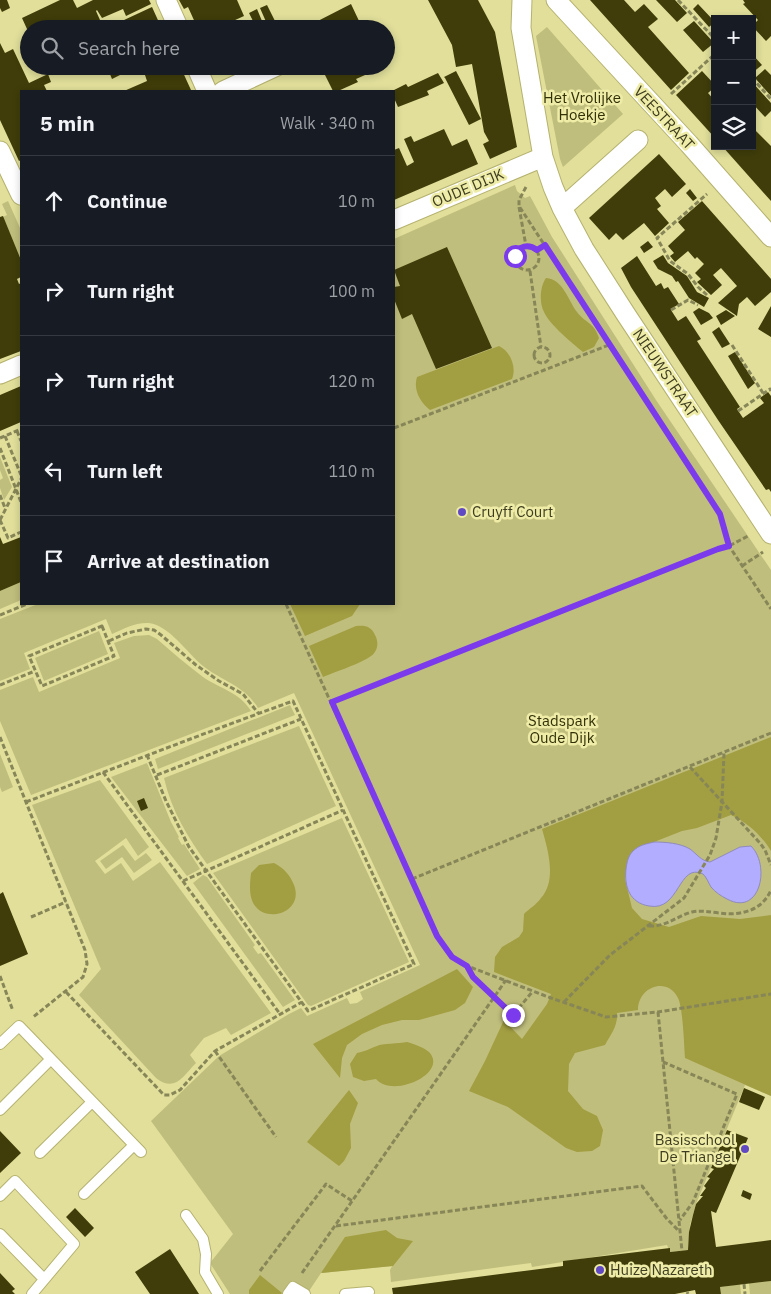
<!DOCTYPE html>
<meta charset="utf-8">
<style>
body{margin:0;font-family:"IBM Plex Sans",sans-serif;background:#242831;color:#f1f3f6}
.controls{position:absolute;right:15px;top:15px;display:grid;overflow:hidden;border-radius:0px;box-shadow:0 2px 8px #0003}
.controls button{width:45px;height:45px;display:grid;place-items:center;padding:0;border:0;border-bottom:1px solid #363941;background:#171b24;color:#f1f3f6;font:25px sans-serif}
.stop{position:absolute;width:15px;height:15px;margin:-11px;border:4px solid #7c3aed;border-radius:50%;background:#fff}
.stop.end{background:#7c3aed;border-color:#fff;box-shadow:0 1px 5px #0008}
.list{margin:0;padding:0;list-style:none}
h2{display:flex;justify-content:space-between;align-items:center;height:65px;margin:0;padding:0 20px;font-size:21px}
h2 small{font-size:16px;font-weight:400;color:#9ea1a6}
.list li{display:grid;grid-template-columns:32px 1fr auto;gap:15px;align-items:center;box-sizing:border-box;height:90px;padding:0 20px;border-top:1px solid #363941}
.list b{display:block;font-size:19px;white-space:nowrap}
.list em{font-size:16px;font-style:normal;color:#9ea1a6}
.icon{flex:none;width:28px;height:28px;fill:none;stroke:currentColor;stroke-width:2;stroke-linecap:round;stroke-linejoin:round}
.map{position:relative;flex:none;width:771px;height:1294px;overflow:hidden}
.search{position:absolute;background:#171b24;box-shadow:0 2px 8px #0003;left:20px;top:20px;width:375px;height:55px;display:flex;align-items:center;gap:12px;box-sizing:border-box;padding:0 18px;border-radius:28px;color:#9ea1a6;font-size:19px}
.panel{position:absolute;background:#171b24;box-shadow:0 2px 8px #0003;left:20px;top:90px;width:375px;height:515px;border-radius:0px}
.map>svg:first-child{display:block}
.green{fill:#c0be7c}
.forest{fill:#a29e42}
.water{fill:#b2adfe;stroke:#8f8bbc}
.building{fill:#403d0a}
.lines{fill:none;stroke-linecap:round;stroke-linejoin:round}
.lane-casing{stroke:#b5b26f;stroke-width:12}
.street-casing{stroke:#b5b26f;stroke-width:21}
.path{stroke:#878658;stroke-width:3;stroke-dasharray:5 2.5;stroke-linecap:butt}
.lane{stroke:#fff;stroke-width:10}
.street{stroke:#fff;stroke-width:19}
.route{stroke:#7c3aed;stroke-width:6}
.poi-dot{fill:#6049c2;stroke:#eeeca7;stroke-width:2}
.labels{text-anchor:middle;stroke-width:5;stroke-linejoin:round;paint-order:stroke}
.park-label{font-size:15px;fill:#323007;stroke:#eeeca7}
.street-label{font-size:15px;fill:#3e3d21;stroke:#eeeca7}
.poi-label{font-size:15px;fill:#3e3d21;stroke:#eeeca7;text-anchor:start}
</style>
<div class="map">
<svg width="771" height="1294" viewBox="0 0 771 1294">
<rect width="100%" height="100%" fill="#e1df9a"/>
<!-- green -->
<path class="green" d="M547,27L623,114L563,167L560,159L536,36Z
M515,185L517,191L525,198L530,196L552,237L656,400L771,570V1096L745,1085L696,1204L690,1225L688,1250L670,1252L667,1245L532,1267L531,1263L391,1282L390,1270L392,1266L321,1273L307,1294H230L210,1263L233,1234L151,1121L219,1056L289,1014L301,1008L307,1016L347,998L350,1004L357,1003L363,999L360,992L420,965L294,693L258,708C245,686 222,681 203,666C188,654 169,625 149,623C136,622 123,629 112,634L106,619L24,653L30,669L0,681V619L38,604H394V239Z
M8,201L21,230V260L3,217L7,215L2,204Z
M0,457L12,487L4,500L0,488V480L3,478L0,470Z
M21,582V600L0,609V591Z
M99,631L108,654L44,681L35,658Z
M149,635L157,639C172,652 187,665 203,677C221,689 239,692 251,711L31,795L0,721V690L33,677L39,692L120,658L114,643L134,636Z
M290,705L295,715L158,769L155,759Z
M299,726L336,806L207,864C188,838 171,810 164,778Z
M0,754L13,787L2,792L0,787Z
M147,763L171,822L179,837L178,838L182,845L184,844L200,869L187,876L111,777Z
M100,780L149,847L138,856L126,838L95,861L105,874L121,863L133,881L160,862L271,1013L231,1035L226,1028L204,1038L190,1055L196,1063C183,1076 175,1093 156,1078L79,995L101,969L32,805Z
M342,818L409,962L311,1006L308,1005L213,873Z
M123,845L135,861L146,853L152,860L134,873L122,857L106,869L100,861Z
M203,875L207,877L255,945L253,947L258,954L261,953L295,1000L283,1007L193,883Z
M771,1281V1294H750L749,1283Z
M740,1284L741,1294H721L720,1287Z"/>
<!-- forest -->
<path class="forest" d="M546,278C563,279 568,300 577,312C585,323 594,322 599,338L594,347L583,352C573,344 549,324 544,312C539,303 540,286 546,278Z
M499,346C510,351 517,367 512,379L430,410C420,402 413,390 417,377Z
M290,604H360L352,616L305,636Z
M356,626C365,625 371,626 375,635C379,642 378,651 371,656C362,663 335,672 323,677L309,646Z
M771,737V851C762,836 747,822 731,815L697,828L682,831L654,842L642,845L630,856L625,879L632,908L642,919L669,927L701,916L740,919L771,915V1096L685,1058C684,1045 683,1008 678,998C667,976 638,987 638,1010L617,1013C618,1026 611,1034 605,1045L575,1053L569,1064L568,1091L583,1109L597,1116L603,1130L600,1146L592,1151L577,1152L566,1148L508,1107L469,1091L485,1061L504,1020L522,1039L547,1004L551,994L494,972L495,957L502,947L519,937L523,931L524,914C529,909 537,904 541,898C557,880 548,850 542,829Z
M274,863C284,868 290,875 294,885C304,911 269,923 256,907C248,898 250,883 251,873L259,865Z
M457,969L473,987L465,1003L455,1010L419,1020H402L382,1025L362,1034L347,1045L342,1058L340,1078L313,1044Z
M407,1042C414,1044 423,1047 429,1052C449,1073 393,1099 376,1079L364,1081L353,1077L350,1064L357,1053C366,1051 369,1049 377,1046C382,1043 399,1044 407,1042Z
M349,1090L358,1103L350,1124L351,1148L344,1161L339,1166L307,1142Z
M386,1230L397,1238L413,1241L393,1266L321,1273L345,1237Z
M260,1275L282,1293L281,1294H249V1290Z"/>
<!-- water -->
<path class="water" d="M654,842C665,842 680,843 690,849C697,854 701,861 710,862L740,847L751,846C771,866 760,917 727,899C721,896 715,892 711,887C708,882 707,878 703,874C678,862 680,912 649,906C630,903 624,887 626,869C627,862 628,856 633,851C639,845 646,844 654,842Z"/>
<!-- building -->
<path class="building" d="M0,0H7L10,8L2,12L0,8Z
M60,0H73L77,8L93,0H149L151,4L126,16L123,9L102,18L97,10L96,11L100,20L86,26L87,29H62L60,25L52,29H27L22,18Z
M179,0H237L244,16L233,21L237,29H198L188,7L184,9Z
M428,0H478L495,32L517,147L490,159L483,144L489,141L484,132L472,64L456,67L452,45Z
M590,0H624L635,12L644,4L658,19L648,27L689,73L671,90Z
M656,0H675L687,13L677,22Z
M743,0H771V36L766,41L752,26L758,20L743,4L745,3Z
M351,4L360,23L367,20L370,26L372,25L377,29H274L279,24H312Z
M698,4L715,22L709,27L693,9Z
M267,5L275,21L267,24L260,8Z
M152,7L162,29H110L109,27Z
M257,9L262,21L255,25L249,13Z
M694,21L714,43L703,52L683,30Z
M0,43L5,53L13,49L29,83L48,74L51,82L44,85L47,91H21V160L19,161L0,120Z
M752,54L762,65L752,73Z
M95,66H123L126,72L112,79L107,67L105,68L106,70L99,73Z
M147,66H180L191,90L187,91H124L147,81L145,75L150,73Z
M328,66H381V68L356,79L358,82L338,91H333L322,69Z
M765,69L771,75V96L755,78Z
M456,71L481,119L469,125L445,78L444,77Z
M702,71L715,85V87L708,93L715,101V138L676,95Z
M438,73L444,83L427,91L429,95L398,107L394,98V90L406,84L408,87Z
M752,82L771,103V111L765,117L752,103Z
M752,127L771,146V201L722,146H752Z
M444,129L452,146L467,139L478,164L394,200V150L399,148L407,166L414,162L404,139L411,136L414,142Z
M659,154L686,184L672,197L665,189L655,198L661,206L657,209L669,223L655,236L644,223L623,240L616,233L609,240L589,218Z
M690,189L697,198L693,201L686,193Z
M702,201L771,279V292L755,306L747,297L739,304L737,316L718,303L737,286L721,268L713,275L722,285L711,295L697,282L701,279L695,273L704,264L697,257L695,259L688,251L675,262L670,256L674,253L668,246L685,230L678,222Z
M3,216L21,260V277L17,279L19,284L21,283V351L0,359V217Z
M648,241L653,247L644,253L640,247Z
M447,247L492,348L436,369L412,314L402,319L394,299V287L400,286L394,270Z
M663,255L668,263L687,276L697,292L709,298L704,307L689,298L678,281L676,282L672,276L658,269L653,261Z
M637,256L656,286L661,283L664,289L668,287L679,304L671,309V310L678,321L686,316L701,339L697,341L740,407L737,409L743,418L764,403L760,398L768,392L771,396V492L769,489L766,490L718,420L631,287L621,268Z
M771,306V337L758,329Z
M699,308L709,313L713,318L701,325L693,312Z
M726,310L735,316L721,325L716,316Z
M719,327L730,344L722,348L712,332Z
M735,352L755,383L748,389L728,356Z
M21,386V422L0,431V395Z
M0,537L3,544L21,537V582L0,591Z
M144,798L148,808L141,811L137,801Z
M3,892L28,954L0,966V894Z
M744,1088L765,1097L759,1110L739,1102Z
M727,1130L748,1138L716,1213L711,1211L716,1247L771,1240V1281L720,1287L721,1294H696L695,1290L675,1294H393L392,1288L563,1266V1261L670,1248V1252L688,1250L689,1232L693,1215L696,1204L703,1196H700L706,1188L704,1186L710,1178L707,1177L714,1169L711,1168Z
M0,1131L21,1153L0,1173Z
M743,1190L752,1194L750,1200L741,1196Z
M75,1208L94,1228L85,1237L66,1217Z
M170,1249L199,1294H150L135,1272Z
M0,1273L15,1289L12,1291L15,1294H0Z"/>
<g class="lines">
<!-- lane casing -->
<g class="lane-casing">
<path id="lane" d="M0,1044L19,1026L141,1152
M0,1110L51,1059
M40,1153L92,1102
M84,1194L134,1145
M0,1196L15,1181L74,1244L32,1294
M186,1215L203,1239L206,1254L205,1272L218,1294
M0,1234L44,1279
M288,1294L293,1287L305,1294
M345,1294L369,1292"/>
</g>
<!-- street casing -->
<g class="street-casing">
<path id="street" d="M166,0L179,29
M522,0L521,28L543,157L553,187L562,208L584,249L625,313L771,534
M556,0L689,144L771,237
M196,66L207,91
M223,91L277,66
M0,151L21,195
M562,208L638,140
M394,220L543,157
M0,374L21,365"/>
</g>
<!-- path -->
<path class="path" d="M678,0L715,39
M752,78L771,99
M671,94L715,54
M526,187L519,200V206L720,514L729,546L771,609
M519,207L526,246
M515 258a12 12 0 1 1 24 0a12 12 0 1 1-24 0Z
M530,271L541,347
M707,295L698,287L688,274L670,261L657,238L707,194
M671,310L688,300L698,305
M732,345L763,393
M534 355a8 8 0 1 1 16 0a8 8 0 1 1-16 0Z
M738,411L770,389L771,391
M394,428L609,345
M17,431L21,441
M5,436L21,475
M0,438L21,429
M0,448L21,502
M0,495L5,508
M0,520L21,479
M0,520L8,538L21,532
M742,566L763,552
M286,604L424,907L444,947L452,957L462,964L551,998L606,1017L658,1012L771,994
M0,615L27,604
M102,626L114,656L42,686L29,656Z
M109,641L127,633L146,629L154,630L161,635L196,665L219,681L243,694L258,713
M0,685L35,671
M332,702L718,549L729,546L748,536
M0,737L85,950L87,964L83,977L32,1018
M690,767L760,843L765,850L771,865
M103,772L280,1014
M157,775L301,719
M26,802C115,768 204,733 293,701L414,964L308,1011L189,847L166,801L147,755
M412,879L771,733
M183,881L343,810
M31,917L66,902
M649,926C666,927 677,916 692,912C702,910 709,912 719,913C740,916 762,911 771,890
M468,967L473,977L513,1015L533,991
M0,976L13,1011
M66,992L164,1095H170L180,1090L215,1051L302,1002
M564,1002L610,955L684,898L710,855L716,838L722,802L724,753
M658,1012L682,1251
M215,1051L276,1137
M663,1062L737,1094L693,1202L680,1220
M336,1226L642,1186L667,1219L680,1232
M260,1271L326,1184L352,1201
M302,1273L506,980
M744,1284L745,1294
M687,1292L688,1294"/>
<!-- lane -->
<use href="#lane" class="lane"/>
<!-- street -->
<use href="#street" class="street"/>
</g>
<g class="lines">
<!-- route -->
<path class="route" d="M513,1015L473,977L467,966L452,957L437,936L332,702L718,549L729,546L720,514L545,245L537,250C529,244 518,245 515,256"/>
</g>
<!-- markers -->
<g class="poi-dot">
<circle cx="462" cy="512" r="5"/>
<circle cx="745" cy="1149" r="5"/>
<circle cx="600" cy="1270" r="5"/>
</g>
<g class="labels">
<!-- park labels -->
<g class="park-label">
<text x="582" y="103">Het Vrolijke<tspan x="582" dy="17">Hoekje</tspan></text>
<text x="562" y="726">Stadspark<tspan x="562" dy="17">Oude Dijk</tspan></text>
</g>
<!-- street labels -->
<g class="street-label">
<text transform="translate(664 118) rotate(47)" y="5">VEESTRAAT</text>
<text transform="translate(468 188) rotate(-23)" y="5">OUDE DIJK</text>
<text transform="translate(665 373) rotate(56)" y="5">NIEUWSTRAAT</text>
</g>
<!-- poi labels -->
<g class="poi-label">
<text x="472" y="517">Cruyff Court</text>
<text x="735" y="1145" text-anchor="end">Basisschool<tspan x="735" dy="17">De Triangel</tspan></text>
<text x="610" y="1275">Huize Nazareth</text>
</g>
</g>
</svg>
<div class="controls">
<button>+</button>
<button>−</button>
<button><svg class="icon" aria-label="layers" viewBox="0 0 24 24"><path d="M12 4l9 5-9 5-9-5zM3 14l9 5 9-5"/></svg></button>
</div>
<div class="stop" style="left:515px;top:256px"></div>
<div class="stop end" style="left:513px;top:1015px"></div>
<div class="search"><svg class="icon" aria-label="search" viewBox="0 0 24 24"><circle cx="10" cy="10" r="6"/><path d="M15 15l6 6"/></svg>Search here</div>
<section class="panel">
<h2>5 min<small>Walk · 340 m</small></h2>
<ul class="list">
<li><svg class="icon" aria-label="ahead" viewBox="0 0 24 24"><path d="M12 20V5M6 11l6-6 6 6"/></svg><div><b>Continue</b></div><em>10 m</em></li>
<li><svg class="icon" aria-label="right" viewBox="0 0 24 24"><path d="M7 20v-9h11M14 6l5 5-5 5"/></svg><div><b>Turn right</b></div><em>100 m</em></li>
<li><svg class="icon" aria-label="right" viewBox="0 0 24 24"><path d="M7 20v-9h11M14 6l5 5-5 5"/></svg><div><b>Turn right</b></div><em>120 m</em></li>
<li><svg class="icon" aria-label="left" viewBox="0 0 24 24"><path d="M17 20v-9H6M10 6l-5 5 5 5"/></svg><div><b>Turn left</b></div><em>110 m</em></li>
<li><svg class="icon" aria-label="arrive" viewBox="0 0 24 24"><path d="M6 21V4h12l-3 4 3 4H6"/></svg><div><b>Arrive at destination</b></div></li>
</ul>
</section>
</div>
